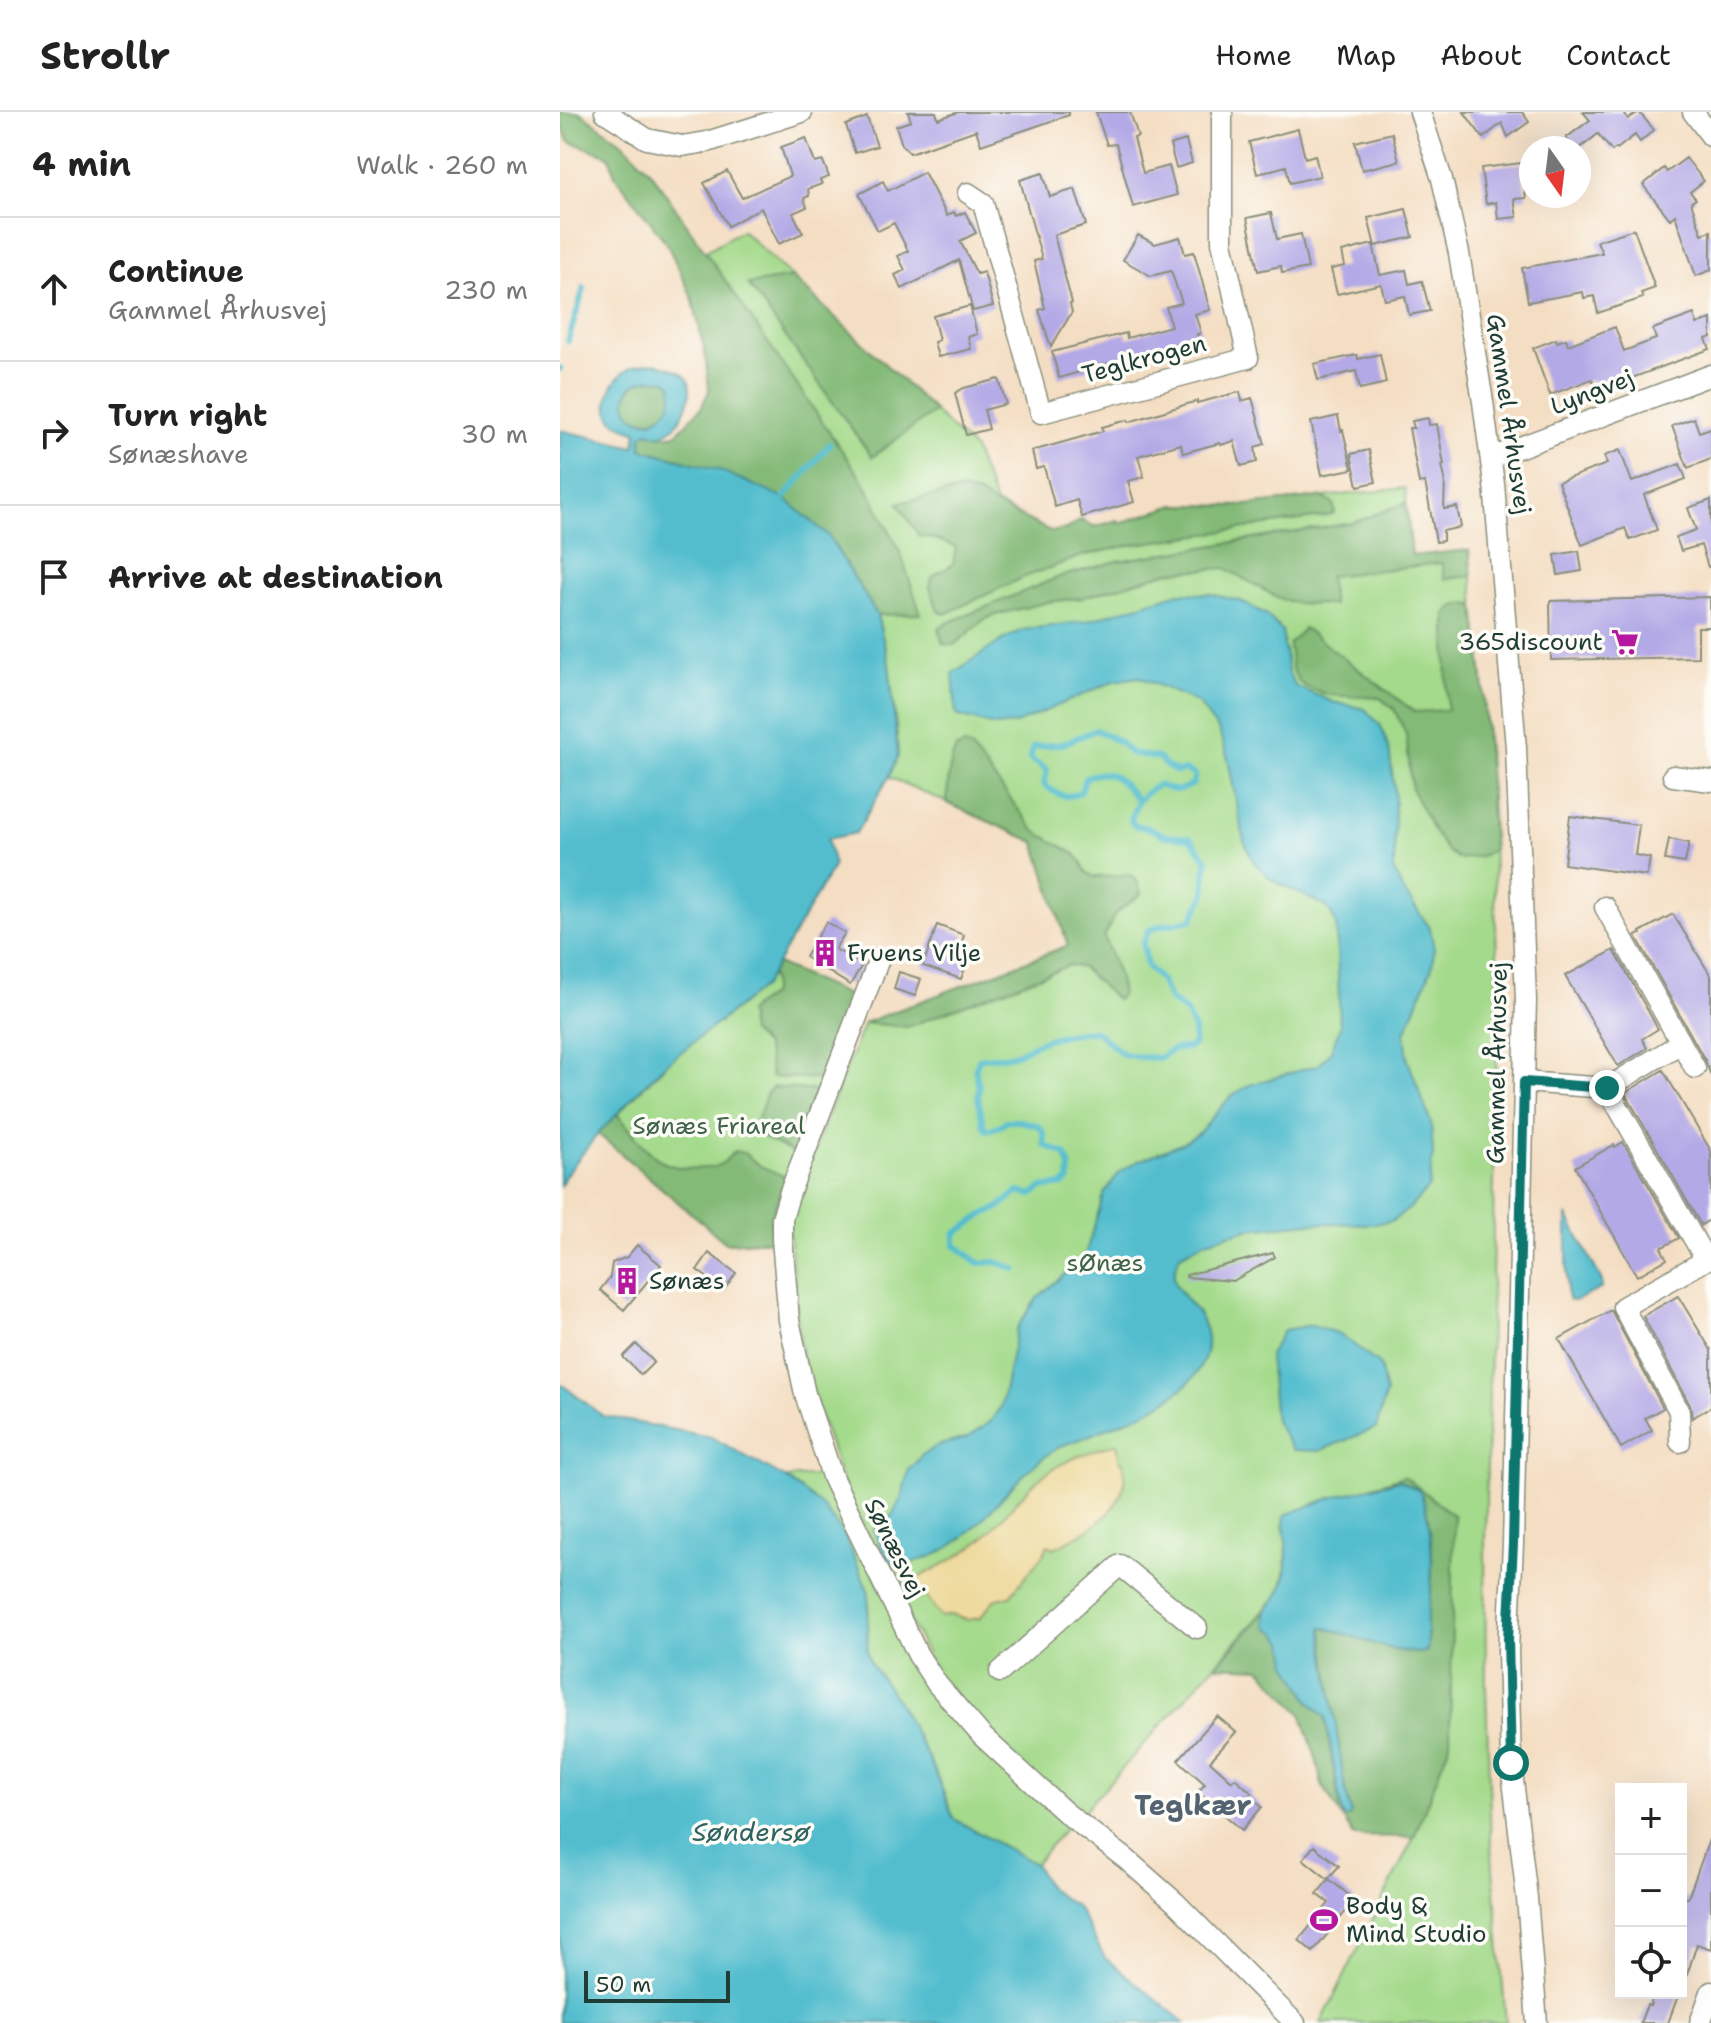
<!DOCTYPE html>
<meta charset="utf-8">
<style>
body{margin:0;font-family:"Shantell Sans",sans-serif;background:#f2f2f2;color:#222}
.controls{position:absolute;right:24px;bottom:24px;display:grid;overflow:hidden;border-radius:0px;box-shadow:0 8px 32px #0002}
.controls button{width:72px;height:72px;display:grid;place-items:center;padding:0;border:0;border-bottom:2px solid #e0e0e0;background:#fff;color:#222;font:40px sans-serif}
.compass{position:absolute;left:959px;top:24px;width:72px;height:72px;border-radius:50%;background:#fff;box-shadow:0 8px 32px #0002;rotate:166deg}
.scale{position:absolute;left:24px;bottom:20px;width:146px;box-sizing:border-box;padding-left:8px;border:4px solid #1f3d34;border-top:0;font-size:22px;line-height:28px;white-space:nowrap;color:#1f3d34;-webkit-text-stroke:6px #fdfcf7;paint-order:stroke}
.stop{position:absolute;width:24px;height:24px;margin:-18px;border:6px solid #0f766e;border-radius:50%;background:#fff}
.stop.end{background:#0f766e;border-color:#fff;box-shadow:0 2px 8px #0008}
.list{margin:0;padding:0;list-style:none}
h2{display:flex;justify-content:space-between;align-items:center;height:104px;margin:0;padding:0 32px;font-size:34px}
h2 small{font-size:26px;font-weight:400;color:#767676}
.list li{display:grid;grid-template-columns:52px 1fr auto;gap:24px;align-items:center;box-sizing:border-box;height:144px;padding:0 32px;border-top:2px solid #e0e0e0}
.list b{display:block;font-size:30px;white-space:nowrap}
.list p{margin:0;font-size:26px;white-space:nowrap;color:#767676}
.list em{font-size:26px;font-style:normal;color:#767676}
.icon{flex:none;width:44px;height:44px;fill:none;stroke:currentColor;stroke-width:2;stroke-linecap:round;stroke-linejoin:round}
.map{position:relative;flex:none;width:1151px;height:1911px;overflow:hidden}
header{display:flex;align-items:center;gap:48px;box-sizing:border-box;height:112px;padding:0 40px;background:#fff;border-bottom:2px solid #e0e0e0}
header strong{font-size:38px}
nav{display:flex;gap:44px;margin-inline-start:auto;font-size:28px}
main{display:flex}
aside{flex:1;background:#fff}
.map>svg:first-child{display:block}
.green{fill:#a4da8b;stroke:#628c60;stroke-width:2}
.forest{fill:#83ba77;stroke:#517c56;stroke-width:2}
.sand{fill:#eeda9e;stroke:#868c69;stroke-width:2}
.water{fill:#52bdce;stroke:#387d81;stroke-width:2;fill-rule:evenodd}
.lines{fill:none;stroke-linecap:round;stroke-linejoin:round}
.stream{stroke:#52bdce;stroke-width:6}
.building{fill:#b3a9e6}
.minor-casing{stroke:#8a8e7c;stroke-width:23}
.minor{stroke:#fff;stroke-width:20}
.route{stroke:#0f766e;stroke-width:10}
.labels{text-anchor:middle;stroke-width:7;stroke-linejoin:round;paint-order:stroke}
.street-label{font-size:24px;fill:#1f3d34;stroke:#fdfcf7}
.poi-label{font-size:24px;fill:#1f3d34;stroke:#fdfcf7;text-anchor:start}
.park-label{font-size:24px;fill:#40644a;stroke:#fdfcf7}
.water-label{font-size:26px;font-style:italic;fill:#2e6362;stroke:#fdfcf7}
.quarter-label{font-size:28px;font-weight:bold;fill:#536372;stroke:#fdfcf7}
</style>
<header>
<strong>Strollr</strong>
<nav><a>Home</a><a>Map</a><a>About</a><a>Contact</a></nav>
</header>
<main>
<aside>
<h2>4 min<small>Walk · 260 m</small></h2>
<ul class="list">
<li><svg class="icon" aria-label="ahead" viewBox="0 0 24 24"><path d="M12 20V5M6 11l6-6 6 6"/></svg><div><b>Continue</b><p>Gammel Århusvej</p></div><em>230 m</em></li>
<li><svg class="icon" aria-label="right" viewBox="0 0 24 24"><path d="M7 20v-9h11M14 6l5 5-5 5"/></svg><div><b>Turn right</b><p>Sønæshave</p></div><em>30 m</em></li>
<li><svg class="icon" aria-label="arrive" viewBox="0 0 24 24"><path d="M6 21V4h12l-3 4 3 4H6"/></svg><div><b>Arrive at destination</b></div></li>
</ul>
</aside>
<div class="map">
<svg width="1151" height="1911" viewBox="0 0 1151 1911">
<rect width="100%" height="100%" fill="#fdfcf7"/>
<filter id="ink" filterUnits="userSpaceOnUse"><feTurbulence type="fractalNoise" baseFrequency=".0125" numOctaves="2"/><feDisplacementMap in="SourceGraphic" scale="16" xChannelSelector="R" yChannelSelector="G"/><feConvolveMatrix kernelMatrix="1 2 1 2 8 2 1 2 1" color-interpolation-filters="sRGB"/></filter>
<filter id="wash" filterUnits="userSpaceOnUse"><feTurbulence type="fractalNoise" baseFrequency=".006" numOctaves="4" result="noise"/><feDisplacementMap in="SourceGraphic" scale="32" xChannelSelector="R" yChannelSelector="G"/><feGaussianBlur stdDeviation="1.8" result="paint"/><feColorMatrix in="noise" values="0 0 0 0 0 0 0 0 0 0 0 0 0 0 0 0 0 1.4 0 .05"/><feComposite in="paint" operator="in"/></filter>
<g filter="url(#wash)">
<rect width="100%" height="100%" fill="#f4dec3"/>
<!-- green -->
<path class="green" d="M182,118L414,337L436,392L492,420L507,417L521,408L535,415L558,408L560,411L615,393L678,394L845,376L852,444L909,438L923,568L932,699L938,876L932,1168L925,1426L926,1576L931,1733L946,1911H761L854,1725L890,1631L844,1365L810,1375L723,1413C729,1438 728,1457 719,1482L522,1701L498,1687L409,1603L378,1565L283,1373L242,1247L228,1107L304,911L509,833L475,730L329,665L338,644L337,622L329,552L317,503L118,347L210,235L144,140Z
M217,852L294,886L215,1128L166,1131L38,1022L111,947L204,874Z
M264,1363L366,1566L509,1712L475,1752L394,1707L374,1657L337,1588L310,1550L307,1539L309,1481L285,1424L262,1394L225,1366Z"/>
<!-- forest -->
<path class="forest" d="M0,0H20L65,33L90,59L305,372L339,437L361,502L317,503L268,423L159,358L81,337L82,324L88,320L100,324L116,322L141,296L149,279L145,240L132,185L107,132L55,63L49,44L8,29L0,7Z
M232,165L375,299L312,345L188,172Z
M92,267L106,268L112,273C119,320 56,317 67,283C72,270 80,268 92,267Z
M400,378L419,382L436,393L492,420L507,417L521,408L535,415L558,408L560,411L615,393L678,394L761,385L773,391L775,401L768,404L570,433L522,444L462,466L385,502L378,499L370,475L372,465L393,452L396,435L376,427L359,424L338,391Z
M846,391L852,444L909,438L912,464L884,467L882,451L769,464L773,493L735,491L718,486L665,456L609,460L522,486L488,490L439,502L425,507L394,533L383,532L378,516L385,512L499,465L557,449L792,411Z
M905,491L915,494L923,568L933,738L921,744L899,747L887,739L874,720L852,678L846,622L834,597L820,586L769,583L749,576L739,570L732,557L729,532L744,516L855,600L887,598L886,502L893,495Z
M405,633L411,636L475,719L515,742L522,751L526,760L535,765L555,764L568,762L576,766L581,782L555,802L544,825L558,862L562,882L557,888L522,856L510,853L347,915L304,911L508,834L475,730L387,691C388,672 388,653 396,636Z
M217,852L294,886L263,967L211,965L208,943L204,933L191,920L188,900C205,882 217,891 211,861Z
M213,975L259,979L235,1042L197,1022L194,1017L207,981Z
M57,1002C70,1016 88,1043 105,1051C117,1057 149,1059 161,1052C166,1049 170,1043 175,1039L184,1041L200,1054L226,1065L211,1106V1128L166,1131L38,1022Z
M844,1364L894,1404L890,1631L854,1725L794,1724L762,1673L756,1646L741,1601L700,1556L656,1554L706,1499L705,1506L726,1532L728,1552L750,1590L765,1604L780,1697L791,1700L785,1678L762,1514L841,1539L862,1541C871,1528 867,1525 867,1511C867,1501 870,1490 871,1479C874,1446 872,1410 860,1379L840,1368L810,1375Z"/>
<!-- sand -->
<path class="sand" d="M557,1331L560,1350H563C573,1397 529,1419 494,1436L488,1433L483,1443L450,1484L434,1488L420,1506L407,1508L392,1503L381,1505L354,1468C378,1455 403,1444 423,1426C445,1405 463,1378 488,1360C509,1346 533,1339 557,1331Z"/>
<!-- water -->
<path class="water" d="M96,251C105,255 119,257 126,265C136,276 125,302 116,313C113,317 105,320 100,324L88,320L82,324L81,337L159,358L224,386L268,423L317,503L329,552L338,644L329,665L296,721L267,727L274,753L204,874L101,956L38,1022L5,1064L0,1075V318L74,335L77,320C70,317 60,315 54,309C39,292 53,264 71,256C78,252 88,252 96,251ZM92,267L106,268L112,273C113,284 112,294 103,302C72,329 43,271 92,267Z
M619,481L650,482L681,489L707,503L722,519L728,560L735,574L773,590L805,597L821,614L829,637L835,682L834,759L842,777L870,816L874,837L872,855L845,921L848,948L871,1011L873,1043L869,1075L849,1097L832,1109L812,1112L750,1111L688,1117L646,1129L620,1143C618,1149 613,1159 614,1166C615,1174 621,1181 626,1187C644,1206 654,1226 642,1252C623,1292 559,1310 521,1327C512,1330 501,1333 493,1339C437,1374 406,1458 328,1451L314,1418L331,1404L340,1390L349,1358L362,1343L379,1333L407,1326L430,1310L441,1294L457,1216L478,1185L524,1146L545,1080L560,1060L578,1049L621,1032L638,1022L671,984L690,973L758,953L771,939L780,914L776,811L767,795L712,768L694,750L684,729L668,647L659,619L637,590L579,565L554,569L456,612L434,614L396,603L393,561L444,527L462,518L527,509Z
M1007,1103L1042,1169V1176L1015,1189L1009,1188L1007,1183Z
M752,1213L780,1222L820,1253L826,1281L816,1316L759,1339L733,1338L715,1309L709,1243L724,1218Z
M0,1271L43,1304L151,1325L225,1366L262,1394L285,1424L309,1481L307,1539L310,1550L337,1588L374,1657L394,1707L475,1752L489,1777L517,1795L545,1846L626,1911H0Z
M840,1368L860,1379C872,1410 873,1443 871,1477C871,1487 868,1497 867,1508C866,1518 869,1528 867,1539C846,1548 786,1520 762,1515L785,1678L791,1700L789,1705H783L765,1604L750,1590L728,1552L725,1532L716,1520L707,1515C702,1495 712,1495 720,1480C722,1475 725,1467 726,1461C731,1441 722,1422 725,1403L770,1386Z"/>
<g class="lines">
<!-- stream -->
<path class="stream" d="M8,229L24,176
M0,257V256
M224,386L270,332
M456,1157L436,1150L419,1151L395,1133V1122L426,1101L437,1097L458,1080L472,1083L481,1076L503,1073L509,1068L510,1054L505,1042L484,1033V1022L479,1014L460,1009H447L440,1014L427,1018L423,1012L418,985L419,973L415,958L419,947C432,943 444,947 456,942C466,938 475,931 485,928C501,922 518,920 535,919L563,942L581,945L599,946L612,938L631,935L634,931V917L626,900L610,888L601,869L587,854L583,831L588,819L599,814L632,808L645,782V759L648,749L630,726L605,724L594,718L574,713L571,709C575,689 581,683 598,673C613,679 619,681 633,672L635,663L625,658L617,660L606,654L598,646L570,641L560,630L536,618L502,632L473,635L470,647L487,658L484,673C499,683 504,688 521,680L525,666C552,653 562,670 578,689"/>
</g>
<g id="blocks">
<!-- building -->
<path class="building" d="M348,0H376L378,7L399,0H509V3L421,33L416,18L350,41L342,33L336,14L351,9Z
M536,0H570L578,24L574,26L583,61L609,54L617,83L573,95L556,32L547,33Z
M904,0H962L969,10L948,25L942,11L923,26Z
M1023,0H1063L1068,7L1079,0L1094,18L1080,30L1075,23L1057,37L1056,36L1052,39L1038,22L1019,37L1014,36L1006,26L1030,8Z
M307,5L317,34L295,41L286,13Z
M738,17L745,46L755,43L760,64L730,71L726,54L697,62L689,30Z
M832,21L839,49L802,58L795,30Z
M246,26L255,51L263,49L269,65L260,68L262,72L248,77L249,84L244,86L247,95L233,101L243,121L219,132L201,96L168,114L144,71L167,59L182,86L230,64L221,35Z
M626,28L632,51L616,56L610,33Z
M1126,46L1144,69L1130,80L1136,87L1131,90L1142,122L1151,119V158L1136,164L1115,103L1110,107L1083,73L1104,56L1107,60Z
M961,51L966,86L954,87L957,105L938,107L936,90L926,92L921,56Z
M364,60L387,104L394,100L396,104L405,100L416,121L400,129L417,162L424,160L433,194L413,199L399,148L342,177L335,163L345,158L338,144L348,139L334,111L318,119L299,82L323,69L328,79Z
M483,61L490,85L515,77L526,113L494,123L512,191L510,192L512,200L491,235L479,198L485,196L474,149L482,147L460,68Z
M846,97L853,125L815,134L808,106Z
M711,101L717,127L741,122L748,156L722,161L721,154L698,159L687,106Z
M1074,117L1095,176L1081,181L1083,186L1038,201L1034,184L1024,186L1023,180L968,190L962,156L1042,141L1037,129Z
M578,123L595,132L620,125L625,142L634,140L650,198L635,202L641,221L637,222L639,229L591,242V239L499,266L492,240L566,221L567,226L611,214L606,195L622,191L611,159L591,164L563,148Z
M813,132L820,163L846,158L849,172L862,169L870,199L849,203L845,184L825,188L821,172L777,182L771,157L785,154L782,140Z
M410,194L417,222L408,225L411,237L378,245L374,230L379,228L373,204Z
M1134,202L1137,212L1151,207V225L1146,227L1150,237L1037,279L1032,267L990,283L973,236L996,227L997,230L1006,227L1008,233L1055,215L1064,239L1096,227L1093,218L1096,216Z
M820,242L826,271L800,277L796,259L758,268L754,252L797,243L798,247Z
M439,267L446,292L424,298L429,317L406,323L395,281L404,276Z
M680,280L682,289L692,286L705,332L695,335L697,350L681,354L674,329L661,333L660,331L623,341L621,332L578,344L584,365L568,369L574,390L522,405L517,388L495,395L484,355L476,357L472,339L543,319L542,315L568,308L569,310L637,289V291Z
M778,304L781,319L783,318L792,357L762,363L751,310Z
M868,306L869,313L877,312L884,353H882L885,367L884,397L897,395L901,415L883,419V429L876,430L865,370L859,371L849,316H854L852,309Z
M1134,306L1139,320L1151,316V347L1128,356L1112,314Z
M809,338L816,370L798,374L791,342Z
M1060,338L1072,370L1120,352L1126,367L1084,383L1097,418L1070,428L1065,416L1022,433L998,370L1047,352L1044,344Z
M1151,388V454L1148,455L1141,433L1121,439L1116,425L1136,418L1128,396Z
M1019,439L1022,459L998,463L995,443Z
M1150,485V515H1138V545L991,548L990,489Z
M1010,704L1079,713L1075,743L1090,746L1087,764L1004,752Z
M1109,727L1129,731L1125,751L1105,748Z
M1113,802L1151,864V964L1146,950L1076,824L1081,822L1080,820Z
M266,810L285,821L275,837L302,853L290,873L245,845Z
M377,813L404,823L400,836L411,840L401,867L363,854Z
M1054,838L1098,917L1082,927L1087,936L1058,954L1005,864Z
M339,860L361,867L355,884L334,877Z
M1103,958L1151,1039V1107L1141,1113L1065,981Z
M1063,1030L1119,1126L1101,1136L1107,1147L1077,1164L1015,1055L1054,1033L1055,1035Z
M77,1133L101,1153L64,1198L40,1178L50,1165L52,1151L67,1145Z
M149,1141L176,1161L164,1178L137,1158Z
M713,1141L715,1145L673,1169L626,1165V1163Z
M1118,1184L1151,1238V1295L1132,1306L1130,1293L1083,1204Z
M1051,1198L1103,1296L1085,1306L1092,1318L1061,1336L999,1227Z
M76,1232L94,1250L81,1263L63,1245Z
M657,1604L676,1620L650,1649L672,1669L675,1666L692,1681L689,1683L702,1695L682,1718L638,1680L645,1672L618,1648Z
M1149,1728H1151V1837L1137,1832L1124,1872L1121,1871V1784L1128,1786Z
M754,1734L779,1754L768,1767L743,1747Z
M769,1767L795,1788L753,1840L739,1828L769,1791L757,1782Z
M1094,1881H1119L1108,1911H1080L1087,1893L1090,1894Z"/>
</g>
</g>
<g filter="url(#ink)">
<use href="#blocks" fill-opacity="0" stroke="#8a8e7c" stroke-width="2"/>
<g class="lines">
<!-- minor casing -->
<g class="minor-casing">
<path id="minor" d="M45,0L87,27L122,34L147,30L242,0
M860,0L882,67L899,141L923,290L934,372L956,636L966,888L953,1432L948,1539L951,1651L967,1786L977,1911
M1133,0L1151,24
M408,81L423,91L481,301L688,246L662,130V0
M931,346L1151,263
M1113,664L1151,669
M1045,795L1121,931
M319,847L230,1080L222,1107V1127L229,1208L245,1282L273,1367L358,1543L377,1572L422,1624L506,1701L566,1747L616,1791L735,1911
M964,970L1047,976L1121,931L1135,956
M1047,976L1146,1148L1063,1195L1119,1299L1120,1330
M440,1560L560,1453L637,1516
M1140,1911L1151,1880"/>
</g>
<!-- minor -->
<use href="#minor" class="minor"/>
</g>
</g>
<g class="lines" filter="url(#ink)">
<!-- route -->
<path class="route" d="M951,1651L948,1527L953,1432L964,970L1047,976"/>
</g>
<!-- icons -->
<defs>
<g id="supermarket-bare" transform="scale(2.16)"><path d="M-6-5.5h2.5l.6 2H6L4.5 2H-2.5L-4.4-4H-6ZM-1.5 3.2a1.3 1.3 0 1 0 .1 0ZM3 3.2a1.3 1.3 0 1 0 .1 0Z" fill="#b5179e" stroke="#fdfcf7" stroke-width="2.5" paint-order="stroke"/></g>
<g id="building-bare" transform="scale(2.16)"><path d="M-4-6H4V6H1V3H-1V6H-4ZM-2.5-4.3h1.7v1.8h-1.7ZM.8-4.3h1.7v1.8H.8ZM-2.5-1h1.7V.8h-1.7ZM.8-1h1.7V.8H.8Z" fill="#b5179e" stroke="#fdfcf7" stroke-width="2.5" paint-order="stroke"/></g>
<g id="stadium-bare" transform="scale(2.16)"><path d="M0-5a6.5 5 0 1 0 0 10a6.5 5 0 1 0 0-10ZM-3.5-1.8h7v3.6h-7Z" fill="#b5179e" stroke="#fdfcf7" stroke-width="2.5" paint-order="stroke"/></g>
</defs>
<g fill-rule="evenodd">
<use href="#supermarket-bare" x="1065" y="530"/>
<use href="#building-bare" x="265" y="841"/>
<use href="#building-bare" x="67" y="1169"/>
<use href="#stadium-bare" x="764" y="1808"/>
</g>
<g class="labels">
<!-- street labels -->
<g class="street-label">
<text transform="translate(584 247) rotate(-15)" y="8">Teglkrogen</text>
<text transform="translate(1032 280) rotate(-21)" y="8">Lyngvej</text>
<text transform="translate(949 302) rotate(82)" y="8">Gammel Århusvej</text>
<text transform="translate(937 951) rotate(-89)" y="8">Gammel Århusvej</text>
<text transform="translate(335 1436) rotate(64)" y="8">Sønæsvej</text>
</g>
<!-- poi labels -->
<g class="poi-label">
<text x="1043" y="538" text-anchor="end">365discount</text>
<text x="287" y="849">Fruens Vilje</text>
<text x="89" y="1177">Sønæs</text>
<text x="786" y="1802">Body &amp;<tspan x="786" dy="28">Mind Studio</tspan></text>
</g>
<!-- park labels -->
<g class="park-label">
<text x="159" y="1022">Sønæs Friareal</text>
<text x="545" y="1159">sØnæs</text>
</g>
<!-- water labels -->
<g class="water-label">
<text x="191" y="1729">Søndersø</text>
</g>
<!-- quarter labels -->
<g class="quarter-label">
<text x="633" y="1703">Teglkær</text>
</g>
</g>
</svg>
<div class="controls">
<button>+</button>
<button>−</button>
<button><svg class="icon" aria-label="locate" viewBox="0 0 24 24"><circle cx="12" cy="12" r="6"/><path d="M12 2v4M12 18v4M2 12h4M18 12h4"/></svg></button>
</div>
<svg class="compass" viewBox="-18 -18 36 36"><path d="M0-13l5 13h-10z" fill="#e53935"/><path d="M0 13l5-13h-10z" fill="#767676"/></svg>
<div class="scale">50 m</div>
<div class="stop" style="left:951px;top:1651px"></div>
<div class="stop end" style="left:1047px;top:976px"></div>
</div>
</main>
